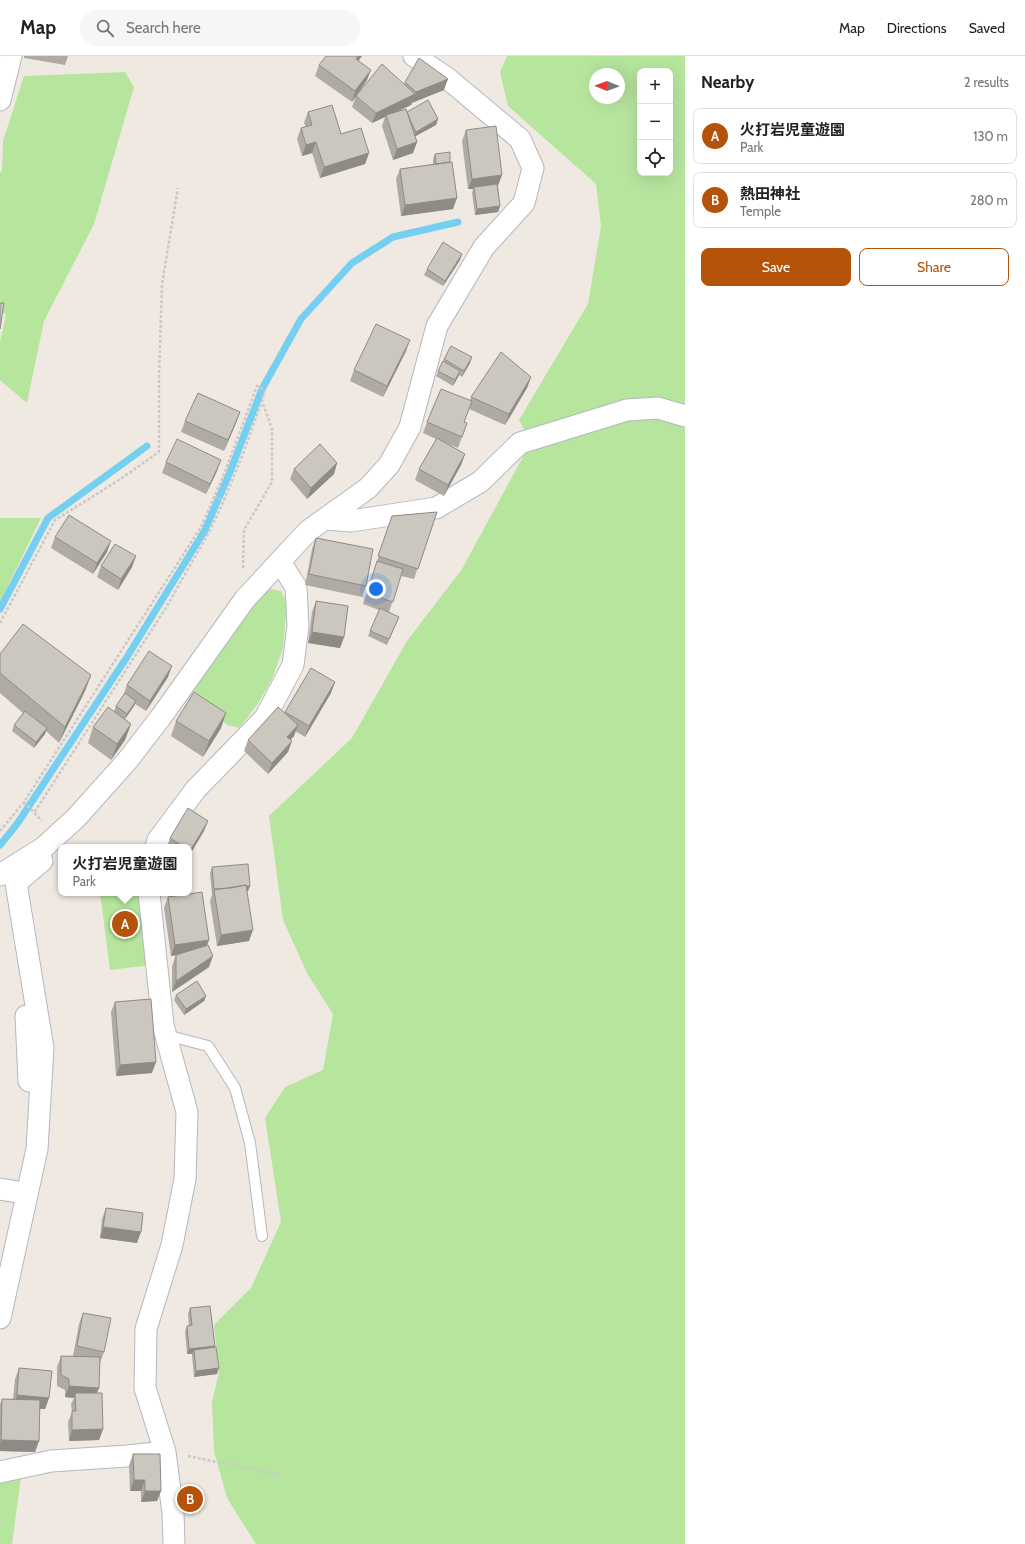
<!DOCTYPE html>
<meta charset="utf-8">
<style>
body{margin:0;font-family:Cabin,"Noto Sans JP",sans-serif;background:#f6f6f6;color:#222}
.controls{position:absolute;right:12px;top:12px;display:grid;overflow:hidden;border-radius:8px;box-shadow:0 4px 16px #0002}
.controls button{width:36px;height:36px;display:grid;place-items:center;padding:0;border:0;border-bottom:1px solid #e0e0e0;background:#fff;color:#222;font:20px sans-serif}
.compass{position:absolute;left:589px;top:12px;width:36px;height:36px;border-radius:50%;background:#fff;box-shadow:0 4px 16px #0002;rotate:271deg}
.you{position:absolute;left:376px;top:533px;width:14px;height:14px;margin:-10px;border:3px solid #fff;border-radius:50%;background:#1a73e8;box-shadow:0 0 0 6px #1a73e833}
.badge{display:grid;place-items:center;width:26px;height:26px;border-radius:50%;background:#b45309;color:#fff;font-size:13px;font-weight:700}
.pin{position:absolute;translate:-50% -50%;border:2px solid #fff;box-shadow:0 1px 4px #0006}
.popup{position:absolute;left:58px;top:788px;width:134px;height:52px;box-sizing:border-box;display:grid;place-content:center;border-radius:8px;background:#fff;filter:drop-shadow(0 1px 3px #0005);font-size:13px;white-space:nowrap;color:#767676}
.popup b{font-size:15px;color:#222}
.popup::after{content:'';position:absolute;left:50%;top:100%;margin-left:-8px;border:8px solid transparent;border-top-color:#fff}
.list{margin:0;padding:0;list-style:none}
h2{display:flex;justify-content:space-between;align-items:center;height:52px;margin:0;padding:0 16px;font-size:17px}
h2 small{font-size:13px;font-weight:400;color:#767676}
.list li{display:grid;grid-template-columns:26px 1fr auto;gap:12px;align-items:center;box-sizing:border-box;height:56px;margin:0 8px 8px;padding:0 8px;border:1px solid #e0e0e0;border-radius:8px}
.list b{display:block;font-size:15px;white-space:nowrap}
.list p{margin:0;font-size:13px;white-space:nowrap;color:#767676}
.list em{font-size:13px;font-style:normal;color:#767676}
.actions{display:flex;gap:8px;padding:12px 16px}
.actions a{flex:1;padding:9px 0;border:1px solid #b45309;border-radius:8px;text-align:center;font-size:14px;color:#b45309}
.actions .main{background:#b45309;color:#fff}
.icon{flex:none;width:22px;height:22px;fill:none;stroke:currentColor;stroke-width:2;stroke-linecap:round;stroke-linejoin:round}
.map{position:relative;flex:none;width:685px;height:1488px;overflow:hidden}
header{display:flex;align-items:center;gap:24px;box-sizing:border-box;height:56px;padding:0 20px;background:#fff;border-bottom:1px solid #e0e0e0}
header strong{font-size:19px}
nav{display:flex;gap:22px;margin-inline-start:auto;font-size:14px}
.search{width:280px;height:36px;background:#f6f6f6;display:flex;align-items:center;gap:10px;box-sizing:border-box;padding:0 14px;border-radius:22px;color:#767676;font-size:15px}
main{display:flex}
aside{flex:1;background:#fff}
.map>svg:first-child{display:block}
.green{fill:#b6e59e;fill-rule:evenodd}
.lines{fill:none;stroke-linecap:round;stroke-linejoin:round}
.stream{stroke:#75cff0;stroke-width:7}
.service-casing{stroke:#b4b7c1;stroke-width:12}
.minor-casing{stroke:#b4b7c1;stroke-width:23}
.path{stroke:#c9c9c9;stroke-width:2.5;stroke-dasharray:3 2;stroke-linecap:butt}
.service{stroke:#fff;stroke-width:10}
.minor{stroke:#fff;stroke-width:21}
.wall{fill:#afaba4}
.shaded-wall{fill:#8e8b86}
.building{fill:#cbc7bf;stroke:#8e8b86}
</style>
<header>
<strong>Map</strong>
<div class="search"><svg class="icon" aria-label="search" viewBox="0 0 24 24"><circle cx="10" cy="10" r="6"/><path d="M15 15l6 6"/></svg>Search here</div>
<nav><a>Map</a><a>Directions</a><a>Saved</a></nav>
</header>
<main>
<div class="map">
<svg width="685" height="1488" viewBox="0 0 685 1488">
<rect width="100%" height="100%" fill="#efe9e1"/>
<!-- green -->
<path class="green" d="M507,0H685V1488H256L227,1442L214,1395L212,1346L219,1316L214,1269L251,1232L281,1166L265,1062L285,1031L323,1014L333,958L308,919L283,864L269,760L352,682L407,585L462,513L531,386L519,364L588,248L601,170L596,128L508,50L500,16ZM640,15H670V117H640ZM595,18H619V42H595Z
M125,16L134,31L94,168L44,265L27,347L0,324V286L6,258L0,255V116L2,115L3,85L24,20Z
M0,462H41L0,546Z
M267,532L281,535L287,548L283,592L272,623L257,649L239,672L228,669L188,644L240,559Z
M100,837H141L151,909L110,914Z
M21,1421L12,1488H0V1427Z"/>
<g class="lines">
<!-- stream -->
<path class="stream" d="M0,553L48,462L147,390
M0,789L17,768L127,601L205,474L230,416L262,333L301,263L352,207L393,181L458,166"/>
<!-- service casing -->
<g class="service-casing">
<path id="service" d="M166,979L208,990L235,1032L250,1087L262,1180"/>
</g>
<!-- minor casing -->
<g class="minor-casing">
<path id="minor" d="M0,44L11,0
M325,463L351,465L436,452L480,426L520,387L627,354L658,352L685,360
M156,791L158,784L196,733L265,662L293,609L298,570L296,531L280,506
M0,819L43,792L76,762L127,705L161,661L245,543L308,475L368,432L389,409L410,371L437,270L484,191L524,147L533,112L520,83L447,22L414,0
M149,837L163,969L187,1056L185,1123L172,1189L146,1273L145,1332L165,1396L173,1457L174,1488
M26,960L29,1025
M0,1133L18,1136
M0,1262L37,1093L43,992L16,827L42,805
M0,1416L51,1405L127,1400L165,1396"/>
</g>
<!-- path -->
<path class="path" d="M214,441L224,444
M243,512L244,474L272,426V373L262,345
M0,567L55,464L116,426L159,396V320L162,228L178,132
M24,746L42,765
M0,775L24,746L201,471L223,421L257,330L265,334L262,345L243,398L224,444L210,474L167,550L34,757
M188,1400L281,1419"/>
<!-- service -->
<use href="#service" class="service"/>
<!-- minor -->
<use href="#minor" class="minor"/>
</g>
<!-- wall -->
<path class="wall" d="M24,0H68L65,9L24,2Z
M358,5L367,24L356,40L404,28L405,26L444,34L412,46L411,49L394,57L407,56L438,63L436,69L415,80L417,86L413,97L393,104L382,70L385,61L372,67L352,51L356,40L352,46L315,20L319,9Z
M308,56L369,97L365,108L320,122L312,97L302,100L297,83L301,72L306,71L304,67Z
M466,74L498,130L500,150L498,156L475,159L472,137L473,133H468L462,85Z
M435,98L453,153L401,160L396,123L400,113L433,108V103Z
M460,204L443,230L424,219L427,213Z
M406,295L383,341L350,325L354,314Z
M444,303L470,307L462,321L459,319L453,330L436,320Z
M531,321L527,332L505,369L469,353L464,366L467,367L458,392L441,385L465,398L461,409L444,440L415,424L419,413L436,383L423,377L427,366L470,344L471,341Z
M240,356L236,367L224,395L181,376L185,365Z
M166,406L217,415L206,438L162,417Z
M337,407L334,418L307,443L290,423L294,413Z
M437,456L414,523L401,520L389,556L397,566L387,589L368,580L379,554L363,548L375,511L392,460Z
M55,481L107,496L93,518L51,492Z
M316,482L366,530L362,541L305,529L312,493Z
M136,500L132,511L118,534L97,521L101,510Z
M316,545L344,581L340,592L308,587L312,556Z
M0,598L91,619L85,635L59,687L46,675L45,678L34,692L12,675L14,669L23,657L0,637Z
M168,621L146,655L135,648L134,650L125,663L131,668L125,684L111,704L88,687L93,671L114,655L116,650L123,640L127,629Z
M335,626L331,637L305,681L295,675L294,680L290,684L288,696L268,718L244,695L248,684L284,657L285,656Z
M176,665L221,672L203,701L171,680Z
M204,775L189,800V791H167L170,782Z
M212,811L250,830L248,835H247L249,885L217,890L210,845L212,839L210,817Z
M168,841L207,889L209,911L172,936V910L176,899L171,900L164,852Z
M176,939L206,940L204,945L184,959L174,944Z
M115,946L152,1017L116,1020L111,956Z
M106,1152L137,1187L100,1182L102,1163Z
M190,1252L215,1290L214,1291L217,1318L194,1321L192,1299V1298H187L185,1275L187,1270H189L188,1258Z
M83,1257L104,1296L100,1307V1306L97,1337L103,1373L99,1384L69,1385L68,1366L72,1356L71,1348L74,1342L65,1341V1334L57,1330V1311L61,1300H73L79,1268Z
M19,1312L49,1342L45,1353H40L39,1385L35,1396L0,1395V1348L2,1343H13L15,1323Z
M133,1398L161,1435L157,1445L141,1446V1435H130L129,1409Z"/>
<!-- shaded-wall -->
<path class="shaded-wall" d="M358,0H362L352,14L356,3Z
M371,14L367,24L352,46L355,35Z
M448,23L444,34L412,47L416,36Z
M415,38L411,49L386,61V59L385,61L372,67L376,57Z
M438,63L436,69L414,81L416,76Z
M316,86L312,97L302,100L306,89Z
M417,86L413,97L393,104L397,93Z
M369,97L365,108L320,122L324,111Z
M502,119L498,130L474,131L473,133H468L472,123Z
M457,142L453,153L401,160L405,149Z
M500,150L498,156L475,159L477,153Z
M462,198L460,204L443,230L445,225Z
M410,284L406,295L383,341L387,330Z
M472,301L470,307L462,321L464,315Z
M460,315L458,321L453,330L455,324Z
M531,321L527,332L505,369L509,358Z
M240,356L236,367L224,395L228,384Z
M465,398L461,409L444,440L448,429Z
M221,404L217,415L206,438L210,428Z
M337,407L334,418L307,443L311,432Z
M111,485L107,496L93,518L97,507Z
M136,500L132,511L118,534L121,523Z
M312,576L344,581L340,592L308,587Z
M172,610L168,621L146,655L150,645Z
M91,619L85,635L59,687L65,671Z
M335,626L331,637L305,681L309,670Z
M136,645L134,650L125,663L127,658Z
M226,657L221,672L203,701L209,685Z
M131,668L125,684L111,704L117,688Z
M298,669L294,680L283,692L287,681Z
M47,672L45,678L34,692L36,686Z
M292,685L288,696L268,718L272,707Z
M208,765L204,775L189,800L190,795Z
M250,830L248,835L214,839V834L212,839L214,833Z
M253,874L249,885L217,890L221,879Z
M209,884L205,895L171,900L175,889Z
M213,900L209,911L172,936L176,925Z
M206,940L204,945L184,959L186,953Z
M156,1006L152,1017L116,1020L120,1009Z
M103,1171L141,1176L137,1187L100,1182Z
M215,1290L212,1295L194,1294L192,1298H187L189,1293Z
M219,1312L217,1318L194,1321L196,1315Z
M69,1330L99,1332L95,1342L75,1337L74,1342L65,1341Z
M17,1339L49,1342L45,1353L13,1350Z
M103,1373L99,1384L69,1385L72,1374Z
M1,1384L39,1385L35,1396L0,1395V1387Z
M134,1424H145L141,1435H130Z
M145,1435H161L157,1445L141,1446Z"/>
<!-- building -->
<path class="building" d="M326,0H358L356,3L371,14L355,35L319,9Z
M419,2L448,23L416,36L405,26Z
M382,8L415,38L376,57L356,40Z
M428,44L438,63L416,76L411,66L407,56Z
M332,49L341,78L361,72L369,97L324,111L316,86L306,89L301,72L312,69L308,56Z
M406,53L417,86L397,93L386,59Z
M496,70L502,119L472,123L466,74Z
M450,96V106L436,108L435,98Z
M452,106L457,142L405,149L400,113Z
M497,128L500,150L477,153L474,131Z
M443,186L462,198L445,225L427,213Z
M0,247H4L0,273Z
M376,268L410,284L387,330L354,314Z
M451,290L472,301L464,315L444,303Z
M501,296L531,321L509,358L471,341Z
M443,305L460,315L455,324L438,315Z
M441,333L472,345L464,366L467,367L462,381L427,366Z
M198,337L240,356L228,384L185,365Z
M437,382L465,398L448,429L419,413Z
M177,383L221,404L210,428L166,406Z
M320,388L337,407L311,432L294,413Z
M437,456L418,513L378,500L392,460Z
M69,459L111,485L97,507L55,481Z
M316,482L373,493L366,530L309,518Z
M115,488L136,500L121,523L101,510Z
M377,505L403,513L393,546L367,537Z
M316,545L348,550L344,581L312,576Z
M380,552L399,561L389,583L370,575Z
M23,568L91,619L65,671L0,617V598Z
M149,595L172,610L150,645L127,629Z
M311,612L335,626L309,670L285,656Z
M194,636L226,657L209,685L176,665Z
M125,637L136,645L127,658L116,650Z
M108,651L131,668L117,688L93,671Z
M278,651L298,669L287,681L292,685L272,707L248,684Z
M25,655L47,672L36,686L14,669Z
M188,752L208,765L190,795L189,794V791H184L170,782Z
M248,808L250,830H246V829L231,832L214,833L212,811Z
M246,829L253,874L221,879L214,834Z
M202,836L209,884L175,889L168,841Z
M208,889L213,900L176,925V899Z
M197,925L206,940L186,953L176,939Z
M151,943L156,1006L120,1009L115,946Z
M106,1152L143,1157L141,1176L103,1171Z
M210,1250L215,1290L189,1293L187,1270L192,1269L190,1252Z
M83,1257L111,1262L104,1296L77,1290Z
M216,1291L219,1312L196,1315L194,1294Z
M61,1300L100,1301L99,1332L69,1330V1323L61,1319Z
M19,1312L52,1315L49,1342L17,1339Z
M75,1337H102L103,1373L72,1374V1355H76Z
M2,1343L40,1344L39,1385L1,1384Z
M133,1398H160L161,1435H145V1424H134Z"/>
</svg>
<div class="controls">
<button>+</button>
<button>−</button>
<button><svg class="icon" aria-label="locate" viewBox="0 0 24 24"><circle cx="12" cy="12" r="6"/><path d="M12 2v4M12 18v4M2 12h4M18 12h4"/></svg></button>
</div>
<svg class="compass" viewBox="-18 -18 36 36"><path d="M0-13l5 13h-10z" fill="#e53935"/><path d="M0 13l5-13h-10z" fill="#767676"/></svg>
<div class="you"></div>
<div class="pin badge" style="left:125px;top:868px">A</div>
<div class="popup"><b>火打岩児童遊園</b>Park</div>
<div class="pin badge" style="left:190px;top:1443px">B</div>
</div>
<aside>
<h2>Nearby<small>2 results</small></h2>
<ul class="list">
<li><span class="badge">A</span><div><b>火打岩児童遊園</b><p>Park</p></div><em>130 m</em></li>
<li><span class="badge">B</span><div><b>熱田神社</b><p>Temple</p></div><em>280 m</em></li>
</ul>
<div class="actions"><a class="main">Save</a><a>Share</a></div>
</aside>
</main>
